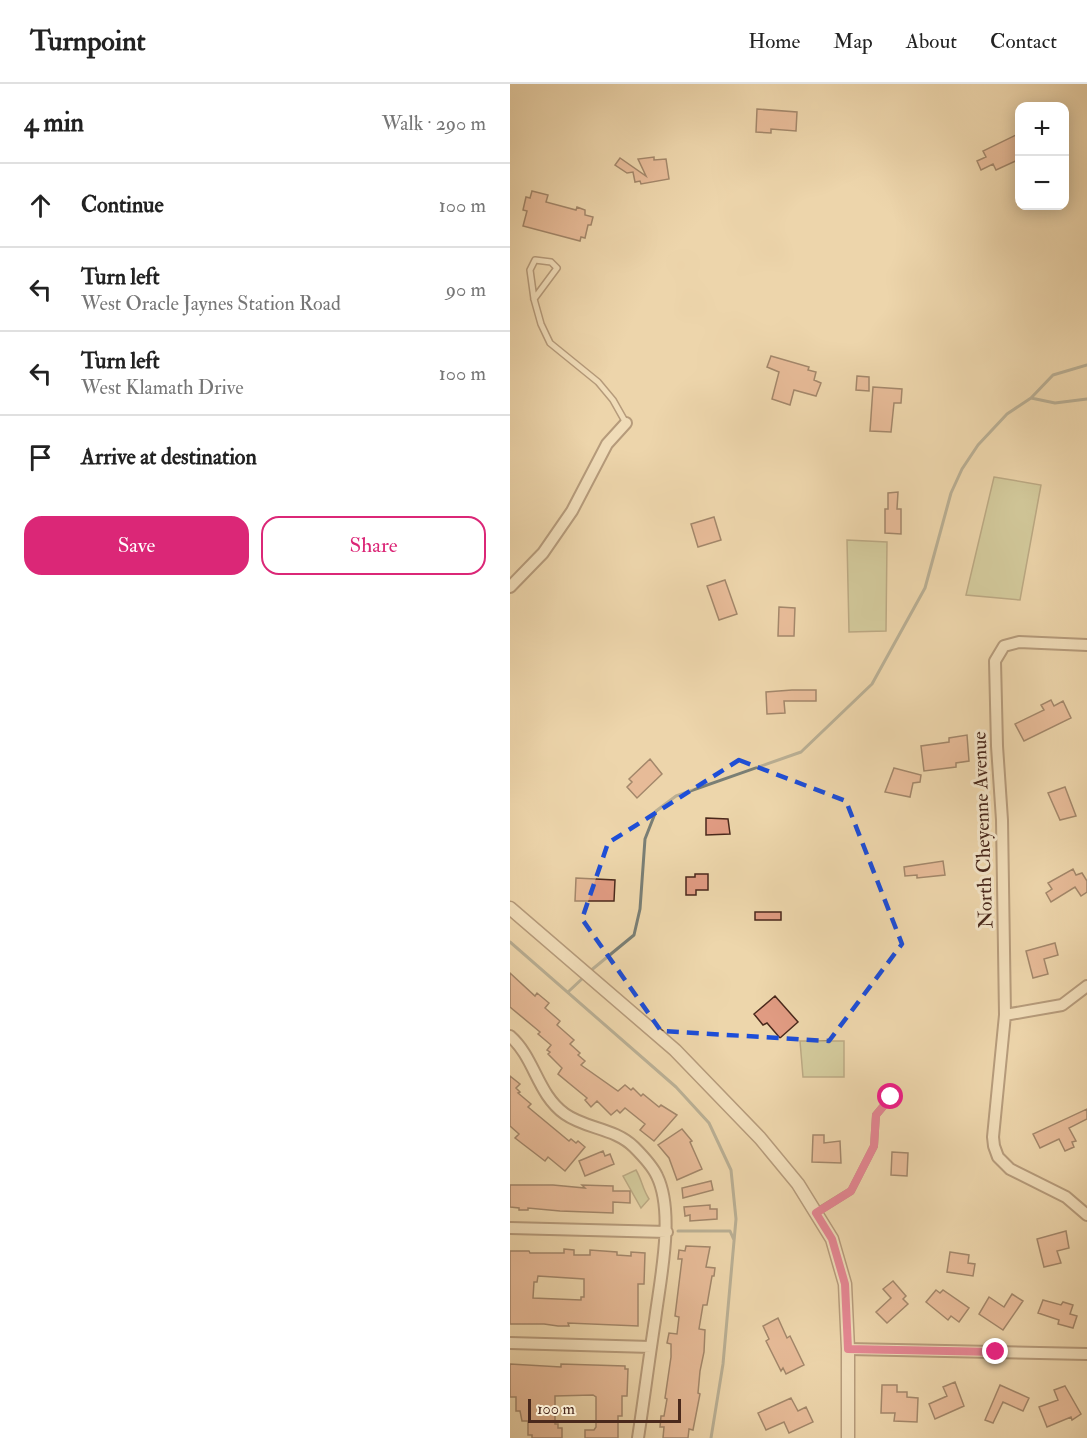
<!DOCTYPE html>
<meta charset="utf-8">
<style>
body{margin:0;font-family:"IM FELL Double Pica",serif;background:#f2f2f2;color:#222}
.controls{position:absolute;right:18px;top:18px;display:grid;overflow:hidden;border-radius:12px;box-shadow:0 3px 15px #0003}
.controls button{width:54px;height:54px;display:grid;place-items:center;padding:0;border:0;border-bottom:2px solid #e0e0e0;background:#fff;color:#222;font:30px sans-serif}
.scale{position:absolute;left:18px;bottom:15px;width:153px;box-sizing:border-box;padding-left:6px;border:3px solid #4a291c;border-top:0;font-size:16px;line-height:21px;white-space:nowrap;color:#4a291c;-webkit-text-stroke:4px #f3e4c8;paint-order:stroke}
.stop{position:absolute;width:18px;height:18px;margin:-14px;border:4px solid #db2777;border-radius:50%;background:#fff}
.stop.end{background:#db2777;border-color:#fff;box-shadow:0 2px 6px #0008}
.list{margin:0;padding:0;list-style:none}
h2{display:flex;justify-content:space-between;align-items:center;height:78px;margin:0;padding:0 24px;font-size:26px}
h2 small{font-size:20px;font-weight:400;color:#767676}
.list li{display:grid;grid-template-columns:39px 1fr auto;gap:18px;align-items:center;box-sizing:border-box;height:84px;padding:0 24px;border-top:2px solid #e0e0e0}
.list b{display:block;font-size:22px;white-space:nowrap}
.list p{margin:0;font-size:20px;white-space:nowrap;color:#767676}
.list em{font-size:20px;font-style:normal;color:#767676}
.actions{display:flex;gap:12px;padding:18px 24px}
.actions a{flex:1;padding:14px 0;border:2px solid #db2777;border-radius:18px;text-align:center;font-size:21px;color:#db2777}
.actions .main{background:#db2777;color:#fff}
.icon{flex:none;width:33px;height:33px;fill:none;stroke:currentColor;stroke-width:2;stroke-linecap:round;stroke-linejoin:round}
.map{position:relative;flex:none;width:577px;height:1354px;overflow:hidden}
header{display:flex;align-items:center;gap:36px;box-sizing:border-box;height:84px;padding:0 30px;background:#fff;border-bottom:2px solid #e0e0e0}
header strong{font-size:28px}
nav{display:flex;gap:33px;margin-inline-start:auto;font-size:21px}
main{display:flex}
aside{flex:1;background:#fff}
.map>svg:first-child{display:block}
.green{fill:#b5be8c;stroke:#807454;stroke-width:1.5}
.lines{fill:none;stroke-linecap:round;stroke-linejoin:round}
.stream{stroke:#7a7f75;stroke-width:3}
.building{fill:#e09b82;stroke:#4a291c;stroke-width:1.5;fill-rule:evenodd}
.service-casing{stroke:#735440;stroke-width:8}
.minor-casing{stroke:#735440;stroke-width:14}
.tertiary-casing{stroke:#735440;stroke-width:15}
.service{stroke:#f3e4c8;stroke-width:5}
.minor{stroke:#f3e4c8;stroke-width:10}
.tertiary{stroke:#f3e4c8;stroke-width:12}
.route{stroke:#db2777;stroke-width:8}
.marked{fill:none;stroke:#1d4ed8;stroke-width:4.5;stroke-dasharray:12 8;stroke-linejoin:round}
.labels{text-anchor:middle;stroke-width:6;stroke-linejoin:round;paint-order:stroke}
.street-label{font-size:20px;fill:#4a291c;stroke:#f3e4c8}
</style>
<header>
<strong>Turnpoint</strong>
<nav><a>Home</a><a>Map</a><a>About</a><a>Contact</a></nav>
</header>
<main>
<aside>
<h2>4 min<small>Walk · 290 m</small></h2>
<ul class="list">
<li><svg class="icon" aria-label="ahead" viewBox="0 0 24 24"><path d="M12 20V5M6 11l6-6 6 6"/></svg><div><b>Continue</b></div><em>100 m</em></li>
<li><svg class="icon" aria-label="left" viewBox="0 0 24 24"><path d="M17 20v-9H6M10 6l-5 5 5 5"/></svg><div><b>Turn left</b><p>West Oracle Jaynes Station Road</p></div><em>90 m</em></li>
<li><svg class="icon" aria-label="left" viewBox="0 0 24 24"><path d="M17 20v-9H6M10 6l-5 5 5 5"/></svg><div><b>Turn left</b><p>West Klamath Drive</p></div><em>100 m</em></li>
<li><svg class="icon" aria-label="arrive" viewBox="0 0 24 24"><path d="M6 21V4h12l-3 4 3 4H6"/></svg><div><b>Arrive at destination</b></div></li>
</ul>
<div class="actions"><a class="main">Save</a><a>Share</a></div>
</aside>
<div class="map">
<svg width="577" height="1354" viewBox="0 0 577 1354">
<rect width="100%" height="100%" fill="#edd6ab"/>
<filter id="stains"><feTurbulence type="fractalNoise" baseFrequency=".00333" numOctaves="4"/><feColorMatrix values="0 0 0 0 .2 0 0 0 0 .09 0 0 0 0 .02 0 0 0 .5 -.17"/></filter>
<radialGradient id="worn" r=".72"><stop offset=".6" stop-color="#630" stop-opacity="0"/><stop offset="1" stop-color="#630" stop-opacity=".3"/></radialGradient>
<!-- green -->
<path class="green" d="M484,393L531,401L510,516L456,511Z
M337,456L377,458L376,547L339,548Z
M290,957H334V993H293Z
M126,1086C132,1096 132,1104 139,1115L131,1124L113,1092Z"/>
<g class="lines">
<!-- stream -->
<path class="stream" d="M521,314L545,319L577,315
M0,858L166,1003L199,1039L221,1086L226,1135L213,1280L201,1354
M79,888L124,851L130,825L135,755L146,727L166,712L291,668L362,600L415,504L441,409L452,385L468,361L497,330L521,314L543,291L577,281
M58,908L74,893
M168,1147H220L224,1156"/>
</g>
<!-- building -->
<path class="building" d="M247,25L287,28L286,47L261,45V49L246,48Z
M510,49V75L486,86L483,80L471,86L467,77L476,73L473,67Z
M144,73V76L156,75L159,95L131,100L130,97L125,98L123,88L117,89L105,81L110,74L136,92L128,75Z
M22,107L38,111L36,118L66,126L67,123L75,126V131L83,133L81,141H78L75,154L71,153L70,157L13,142L17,127L13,126L16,113L20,114Z
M261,272L299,283L298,286L306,288L304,296L311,299L306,312L284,306L280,321L262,315L269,288L257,283Z
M347,292L359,293V307L346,306Z
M363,303L392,305L391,319H384L381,348L360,347Z
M388,408L387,425H391V450L375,449V425H378V409Z
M204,433L211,456L188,463L181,440Z
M215,496L227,530L209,536L197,502Z
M269,523L285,524L284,552H268Z
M282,606H306V617H274L275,629L257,630L256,608Z
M541,616L544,622L553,617L561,634L514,657L505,640L534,626L531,621Z
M457,651L459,677L446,679V683L414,687L411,662L439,658V654Z
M140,675L152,690L127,714L117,703L122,698L119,695Z
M384,684L411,691L410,698L403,699L400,713L375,708Z
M555,703L566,732L550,736L538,709Z
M196,734L218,735L220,750L196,751Z
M433,777L435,791L407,794V791L395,792L394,783Z
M563,785L566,791L572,789L577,797V808L571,812L565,803L541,818L536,809L542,805L538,799Z
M185,790H198V806H186V811H176V793H185Z
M66,794L105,796L104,817H65Z
M245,828H271V836H245Z
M545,859L548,871L534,875L538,890L523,894L516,867Z
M0,889L25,912L27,909L39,919L35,924L50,937L47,941L64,956L60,960L70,969L68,971L75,977L71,981L108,1007L115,1001L121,1006L123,1004L131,1012L133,1010L149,1023L151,1021L167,1031L144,1057L130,1046L135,1040L115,1024L110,1029L107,1026L101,1031L87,1017L81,1023L75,1016L77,1014L48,990L52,984L38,970L40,968L37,966L41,961L28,950L30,948L0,923Z
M265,912L288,938L270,954L257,939L253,941L244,930Z
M0,992L10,1000L6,1004L10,1008L8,1009L21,1020L18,1023L59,1057L61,1055L66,1059L68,1057L75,1063L55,1087L38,1073L35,1077L5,1054L9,1050L0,1042Z
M577,1025V1035L559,1044L566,1057L562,1058L564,1063L555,1067L549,1055L530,1064L523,1050Z
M172,1045L182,1057L180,1058L192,1085L167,1096L159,1074L148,1061Z
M303,1051H314V1059L330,1057L331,1079L302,1078Z
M93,1067L95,1072L100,1070L104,1080L75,1092L69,1077Z
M382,1068L398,1069L397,1092L381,1091Z
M201,1097L203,1106L173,1114L172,1104Z
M0,1101H43L75,1104L72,1101L103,1102V1107H120V1119L103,1118V1129L50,1127L18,1124V1126H9V1124L0,1123Z
M200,1121V1125H207V1135L180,1137V1131L175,1132L174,1123Z
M556,1147L559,1164L547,1167L551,1179L534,1183L527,1155Z
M176,1162L200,1163L196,1183L205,1184L204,1192H202L197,1221H193L189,1245L195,1246L194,1268L190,1287L188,1309L190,1310L183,1346L179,1345L178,1354H153L154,1343H150L151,1332H154L157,1315L155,1314L161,1273V1260L157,1259L159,1249L167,1250L169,1233L165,1232L172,1175H168L169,1166L175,1167Z
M54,1165L64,1166V1171H80V1166L107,1168V1171L121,1172V1168L135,1169L134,1200H128V1242L58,1239L59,1242H48L34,1240H0V1167H19L20,1169H54ZM28,1192L74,1195V1213H71V1216L23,1214L24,1198H27Z
M440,1168L459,1171L458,1179L465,1180L463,1192L437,1188Z
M383,1197L396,1212L393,1215L398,1220L377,1239L366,1228L381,1214L373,1205Z
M426,1206L430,1209L433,1206L459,1224L449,1238L441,1232L438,1236L416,1218Z
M502,1210L513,1217L493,1246L469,1230L479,1213L494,1223Z
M533,1216L551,1221L553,1218L563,1221L560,1230L567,1232L563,1244L548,1240L549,1236L528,1229Z
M268,1234L277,1254L280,1252L294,1281L276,1290L273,1284L271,1287L256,1257L259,1255L253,1242Z
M0,1280L51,1283V1280L115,1282V1285H118L117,1312H112V1332H108V1354H75V1346H84L86,1343V1313L83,1311L45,1312V1340H48V1344H52V1354H22V1351H18V1337H12L10,1327H6V1313H0Z
M445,1298L454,1322L425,1335L419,1320L437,1312L433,1303Z
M372,1301H387V1308H397V1313L408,1314L407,1338L384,1337L385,1329H371Z
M490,1301L519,1314L513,1327L493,1318L483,1339L475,1336Z
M555,1302L571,1330L562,1336L561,1333L537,1343L529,1323L548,1316L544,1306Z
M281,1314L288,1327L296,1323L303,1338L279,1349L274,1338L256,1346L248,1329Z"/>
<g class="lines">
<!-- service casing -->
<g class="service-casing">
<path id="service" d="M24,215L47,184L41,178L25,176L20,186L24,215L31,240L40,259L88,298L103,316L116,339
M307,1128L341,1107L364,1062L366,1031L381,1013"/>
</g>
<!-- minor casing -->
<g class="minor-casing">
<path id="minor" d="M0,503L33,469L62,427L97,360L116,339
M577,561L509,558L494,562L485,577L487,662L492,736L495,931L483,1053L484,1062L488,1073L500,1085L556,1113L577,1131
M495,931L552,921L577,902
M0,952C25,974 27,1010 55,1030C76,1045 105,1044 124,1063C132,1071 142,1081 147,1092C165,1129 150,1196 145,1236C139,1275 134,1315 128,1354
M0,1144L157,1148
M0,1259L141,1263
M338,1265L577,1270"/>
</g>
<!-- tertiary casing -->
<g class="tertiary-casing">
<path id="tertiary" d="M0,824L165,966L250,1054L288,1100L322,1155L335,1200L338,1265V1354"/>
</g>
<!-- service -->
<use href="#service" class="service"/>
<!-- minor -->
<use href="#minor" class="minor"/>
<!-- tertiary -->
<use href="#tertiary" class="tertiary"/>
</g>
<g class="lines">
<!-- route -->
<path class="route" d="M381,1013L366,1031L364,1062L341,1107L306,1129L322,1155L335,1200L338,1265L486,1268"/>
</g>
<!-- marked area -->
<path d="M0 0H577V1354H0ZM229,676L336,717L392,860L319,957L151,947L72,835L98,759Z" fill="#edd6ab" fill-opacity=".55" fill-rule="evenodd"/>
<path class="marked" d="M229,676L336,717L392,860L319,957L151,947L72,835L98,759Z"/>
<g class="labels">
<!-- street labels -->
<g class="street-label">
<text transform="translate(472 746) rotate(-92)" y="7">North Cheyenne Avenue</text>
</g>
</g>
<rect width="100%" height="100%" filter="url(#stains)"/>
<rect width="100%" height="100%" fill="url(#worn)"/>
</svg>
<div class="controls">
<button>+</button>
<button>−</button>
</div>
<div class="scale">100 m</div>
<div class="stop" style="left:381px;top:1013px"></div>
<div class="stop end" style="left:486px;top:1268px"></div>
</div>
</main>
